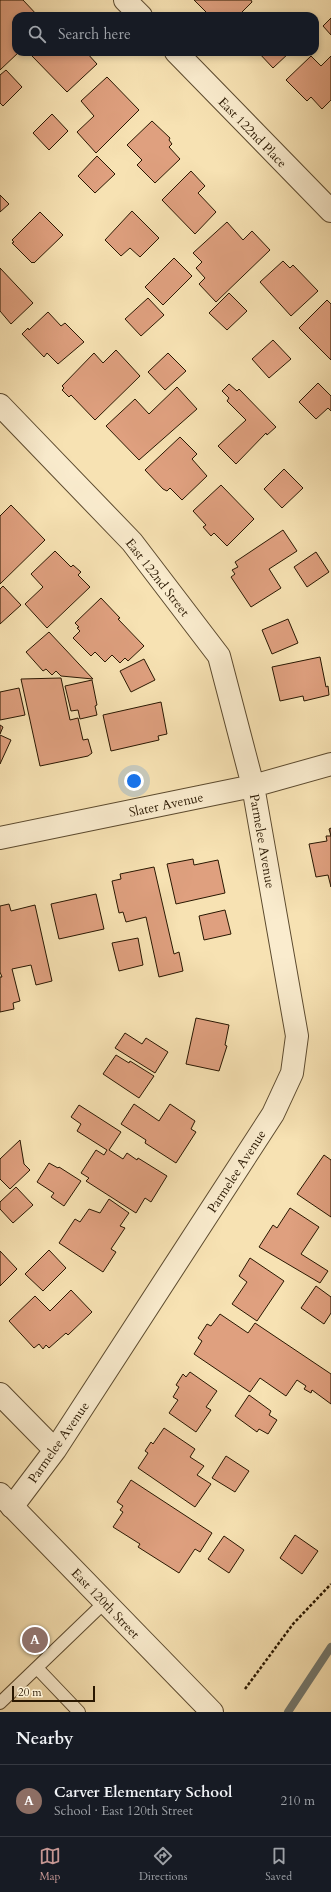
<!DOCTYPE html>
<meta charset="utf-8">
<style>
body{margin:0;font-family:Cardo,serif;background:#242831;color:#f1f3f6}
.scale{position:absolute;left:12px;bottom:10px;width:83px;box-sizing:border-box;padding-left:4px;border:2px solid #291701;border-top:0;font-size:11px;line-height:14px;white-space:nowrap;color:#291701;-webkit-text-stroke:3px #faecce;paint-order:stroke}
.you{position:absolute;left:134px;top:781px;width:14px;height:14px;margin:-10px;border:3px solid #fff;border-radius:50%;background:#1a73e8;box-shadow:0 0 0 6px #1a73e833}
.badge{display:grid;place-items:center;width:26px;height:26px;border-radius:50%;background:#c59692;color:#fff;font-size:13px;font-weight:700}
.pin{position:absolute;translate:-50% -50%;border:2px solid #fff;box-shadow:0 1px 4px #0006}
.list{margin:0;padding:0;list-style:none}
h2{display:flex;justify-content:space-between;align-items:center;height:52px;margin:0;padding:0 16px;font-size:17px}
h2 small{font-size:13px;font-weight:400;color:#9ea1a6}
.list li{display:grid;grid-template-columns:26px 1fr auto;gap:12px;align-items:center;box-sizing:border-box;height:72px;padding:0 16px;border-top:1px solid #363941}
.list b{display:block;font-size:15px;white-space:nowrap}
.list p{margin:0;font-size:13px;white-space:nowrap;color:#9ea1a6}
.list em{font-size:13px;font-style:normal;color:#9ea1a6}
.icon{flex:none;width:22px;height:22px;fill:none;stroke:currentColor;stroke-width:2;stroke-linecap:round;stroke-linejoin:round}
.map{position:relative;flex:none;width:331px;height:1712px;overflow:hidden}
.search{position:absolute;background:#171b24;box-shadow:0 2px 6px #0003;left:12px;right:12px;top:12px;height:44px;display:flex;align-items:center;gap:10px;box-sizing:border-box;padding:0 14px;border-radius:12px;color:#9ea1a6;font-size:15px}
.sheet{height:124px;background:#171b24}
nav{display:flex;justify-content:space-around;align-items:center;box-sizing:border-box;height:56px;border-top:1px solid #363941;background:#171b24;font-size:11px;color:#9ea1a6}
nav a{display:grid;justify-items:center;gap:2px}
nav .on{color:#c59692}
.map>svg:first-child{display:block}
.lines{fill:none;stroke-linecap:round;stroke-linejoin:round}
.stream{stroke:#737970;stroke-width:8}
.building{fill:#dfa07f;stroke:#291701}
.service-casing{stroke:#5c4a2e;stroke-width:14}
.minor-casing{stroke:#5c4a2e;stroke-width:24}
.tertiary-casing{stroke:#5c4a2e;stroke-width:24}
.path{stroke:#291701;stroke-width:2.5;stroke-dasharray:3 2;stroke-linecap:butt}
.service{stroke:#faecce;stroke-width:12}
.minor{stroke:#faecce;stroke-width:22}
.tertiary{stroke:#faecce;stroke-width:22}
.labels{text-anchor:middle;stroke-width:3;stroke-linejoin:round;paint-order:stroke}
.street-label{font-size:13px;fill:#291701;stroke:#faecce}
</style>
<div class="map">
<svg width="331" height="1712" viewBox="0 0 331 1712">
<rect width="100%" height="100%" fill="#f7e2b3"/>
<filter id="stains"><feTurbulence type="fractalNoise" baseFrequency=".005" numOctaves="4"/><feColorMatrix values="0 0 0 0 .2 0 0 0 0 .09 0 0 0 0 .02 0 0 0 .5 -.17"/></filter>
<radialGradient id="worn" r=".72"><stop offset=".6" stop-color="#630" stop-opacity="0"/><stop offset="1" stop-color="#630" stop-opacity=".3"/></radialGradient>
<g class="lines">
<!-- stream -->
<path class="stream" d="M288,1712L331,1647"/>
</g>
<!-- building -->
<path class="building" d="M0,0H23L38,16H16V52H19L0,70Z
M194,0H251L252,2L238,16H210Z
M331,18V35L323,26Z
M36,52H86L97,64L67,92L32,56Z
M258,52H290L273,68Z
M311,56L321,66L331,56V100L322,109L311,97L307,101L286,80Z
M6,70L22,87L3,106L0,103V75Z
M107,77L139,110L96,153L77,132L94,116L81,101Z
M52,114L68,131L49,150L33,133Z
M152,121L170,138L169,140L172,144L169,147L180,159L155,183L137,165L142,160L127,145Z
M97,156L115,174L95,193L78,176Z
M191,171L205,186L198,193L216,212L195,234L162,200Z
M0,195L9,204L0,212Z
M132,211L159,238L140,257L130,248L121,256L105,240Z
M40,212L63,235L34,263L33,262L32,263L12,243L14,242L12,240Z
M227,222L243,240L252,231L270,250L216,302L199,284L205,278L196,268L202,262L193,253Z
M174,258L192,276L163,305L145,287Z
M283,261L290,268L293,265L318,291L291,316L260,282Z
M0,268L33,303L11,324L0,311Z
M229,293L247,311L227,330L209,313Z
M148,298L164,315L141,336L125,319Z
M327,300L331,304V360L299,328Z
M48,312L61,326L65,323L84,342L58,364L47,353L44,357L22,334L28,328L29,330Z
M273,340L291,359L269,378L252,359Z
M116,350L140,376L95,420L71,395L69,397L62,390L64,388L62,386L94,353L103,363Z
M168,353L186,371L165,390L148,372Z
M318,383L331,396V411L328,408L316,419L299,402Z
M229,384L237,391L239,389L276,427L267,435L266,433L236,464L218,446L246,420L227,401L229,398L222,391Z
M177,387L197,409L139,460L106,426L135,399L149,414Z
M180,437L197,454L192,459L207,476L182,500L170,488L167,491L163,489L145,470Z
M284,469L303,488L282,508L264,489Z
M221,485L254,519L227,546L214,533L211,536L203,527L206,525L193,511Z
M11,505L45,540L0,584V516Z
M283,530L297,551L269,569L281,588L251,607L231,577L235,574L232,570L238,567L235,562Z
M55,551L71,567L73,565L81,572L78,575L90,587L47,628L25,604L43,587L31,574Z
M316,552L329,572L307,587L294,567Z
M3,586L21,605L0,624V589Z
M101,598L120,618L118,619L144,646L128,661L125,658L120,663L112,655L105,662L95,652L91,656L73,638L80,631L77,628L79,627L75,623Z
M288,619L298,643L272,654L262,630Z
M49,632L93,679L61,676L56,671L52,675L46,669L43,671L26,652Z
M320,657L326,687L328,686L329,695L304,701L303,696L280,701L272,667Z
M144,659L155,680L131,692L120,671Z
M61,678L70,720L78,718L83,740L88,739L92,753L88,756L40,766L21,679Z
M92,680L97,705L95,706L97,715L80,719L78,710L71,711L65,686Z
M19,688L25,715L0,720V692Z
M161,702L167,734L158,736L159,740L111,751L103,715Z
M0,725L3,727L0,734Z
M0,735L11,740L0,764Z
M331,828V887L328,875L316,877L309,844L327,841L326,836H331L329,829Z
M193,859L194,865L218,860L225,893L176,904L167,864Z
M154,867L174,954L179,952L183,971L159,977L146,917L126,922L123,912L119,913L112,881L121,879L120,874Z
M96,894L104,929L59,939L51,904Z
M9,904L11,911L35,905L52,981L36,985L31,965L12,969L20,1001L13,1003L14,1009L0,1012V977H2L0,972V906Z
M225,910L231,934L204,940L199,916Z
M138,938L143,965L119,971L112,943Z
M196,1018L229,1025L225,1045L227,1046L219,1071L186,1064Z
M125,1033L142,1044L146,1038L168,1052L155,1073L115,1048Z
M116,1055L129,1063L130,1061L154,1076L139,1098L103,1074Z
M134,1104L159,1121L170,1104L195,1121L191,1129L196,1132L176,1163L145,1143L146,1140L121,1124Z
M79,1105L121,1132L109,1150L123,1159L127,1153L137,1160L138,1158L167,1176L151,1202L145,1198L136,1213L86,1181L89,1178L81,1173L96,1150L104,1155L107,1150L77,1131L81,1124L71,1117Z
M20,1140L24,1164L30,1170L10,1189L0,1179V1159Z
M324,1155L331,1160V1217L297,1194Z
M49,1163L58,1168L59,1167L81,1181L64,1206L51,1197L54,1193L37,1182Z
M16,1187L33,1205L13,1223L0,1209V1202Z
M109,1199L129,1213L120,1226L125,1228L111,1249L116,1252L103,1272L59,1243L75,1219L80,1222L89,1209L100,1213Z
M290,1208L319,1227L301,1254L328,1271L320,1283L259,1247L273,1225L277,1228Z
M49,1250L66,1268L43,1291L25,1274Z
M0,1251L17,1269L0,1286Z
M250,1258L284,1281L257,1321L232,1304L247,1282L239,1276Z
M316,1286L331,1297V1313L324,1324L301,1308Z
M71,1290L92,1312L68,1335L66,1333L49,1348L46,1345L43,1349L39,1344L34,1348L9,1321L35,1296L50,1311Z
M220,1314L248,1333L255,1323L331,1374V1404L312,1390L311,1393L304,1389L306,1386L297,1380L286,1396L260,1378L250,1392L194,1354L202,1341L198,1338L207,1324L211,1326Z
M190,1372L217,1391L206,1407L211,1410L196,1432L169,1413L178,1400L173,1397L179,1387L176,1385L183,1374L186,1377Z
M249,1395L271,1411L269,1415L277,1420L268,1434L259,1429L257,1432L235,1416Z
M164,1428L195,1449L190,1457L204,1466L197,1475L211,1484L195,1507L138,1468L148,1453L145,1451L151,1442L153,1444Z
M226,1456L249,1471L235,1492L212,1478Z
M131,1480L212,1533L200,1552L195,1549L179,1573L138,1547L140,1544L113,1527L123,1512L120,1510L123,1506L117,1502Z
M295,1535L318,1551L302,1574L280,1558Z
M224,1536L244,1550L229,1573L208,1559Z"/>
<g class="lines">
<!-- service casing -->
<g class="service-casing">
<path id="service" d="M37,1668L79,1712
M0,1703L105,1602"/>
</g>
<!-- minor casing -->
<g class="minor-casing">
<path id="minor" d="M125,0L141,16
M176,52L331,211
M0,405L132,542L219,656L253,786L297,1036L292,1073L273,1114L55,1450L12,1507
M0,838L253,786L331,764
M0,1394L55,1450"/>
</g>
<!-- tertiary casing -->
<g class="tertiary-casing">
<path id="tertiary" d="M0,1494L212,1712"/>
</g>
<!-- path -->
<path class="path" d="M245,1689L293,1624L331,1584"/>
<!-- service -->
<use href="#service" class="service"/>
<!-- minor -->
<use href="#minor" class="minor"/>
<!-- tertiary -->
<use href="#tertiary" class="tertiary"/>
</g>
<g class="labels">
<!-- street labels -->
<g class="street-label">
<text transform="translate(253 132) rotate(46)" y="5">East 122nd Place</text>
<text transform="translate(158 577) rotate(52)" y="5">East 122nd Street</text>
<text transform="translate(166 804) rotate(-12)" y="5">Slater Avenue</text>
<text transform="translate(263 841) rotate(80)" y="5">Parmelee Avenue</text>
<text transform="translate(236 1171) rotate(-57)" y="5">Parmelee Avenue</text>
<text transform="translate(58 1442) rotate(-55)" y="5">Parmelee Avenue</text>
<text transform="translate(106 1603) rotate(46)" y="5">East 120th Street</text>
</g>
</g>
<rect width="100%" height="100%" filter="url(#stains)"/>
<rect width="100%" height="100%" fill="url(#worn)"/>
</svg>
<div class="scale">20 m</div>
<div class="you"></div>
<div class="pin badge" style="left:35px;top:1640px;background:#8d6e63">A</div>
<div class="search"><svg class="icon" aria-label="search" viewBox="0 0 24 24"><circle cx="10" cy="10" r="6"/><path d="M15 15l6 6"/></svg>Search here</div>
</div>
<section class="sheet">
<h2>Nearby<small></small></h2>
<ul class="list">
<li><span class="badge" style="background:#8d6e63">A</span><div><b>Carver Elementary School</b><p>School · East 120th Street</p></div><em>210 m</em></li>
</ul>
</section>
<nav>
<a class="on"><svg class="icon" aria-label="map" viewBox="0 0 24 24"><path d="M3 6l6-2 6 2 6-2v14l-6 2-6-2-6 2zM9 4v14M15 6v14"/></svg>Map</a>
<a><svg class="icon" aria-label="directions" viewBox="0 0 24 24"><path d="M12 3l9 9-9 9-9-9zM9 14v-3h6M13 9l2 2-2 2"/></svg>Directions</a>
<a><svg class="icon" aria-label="saved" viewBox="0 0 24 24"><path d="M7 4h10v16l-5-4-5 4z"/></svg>Saved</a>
</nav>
